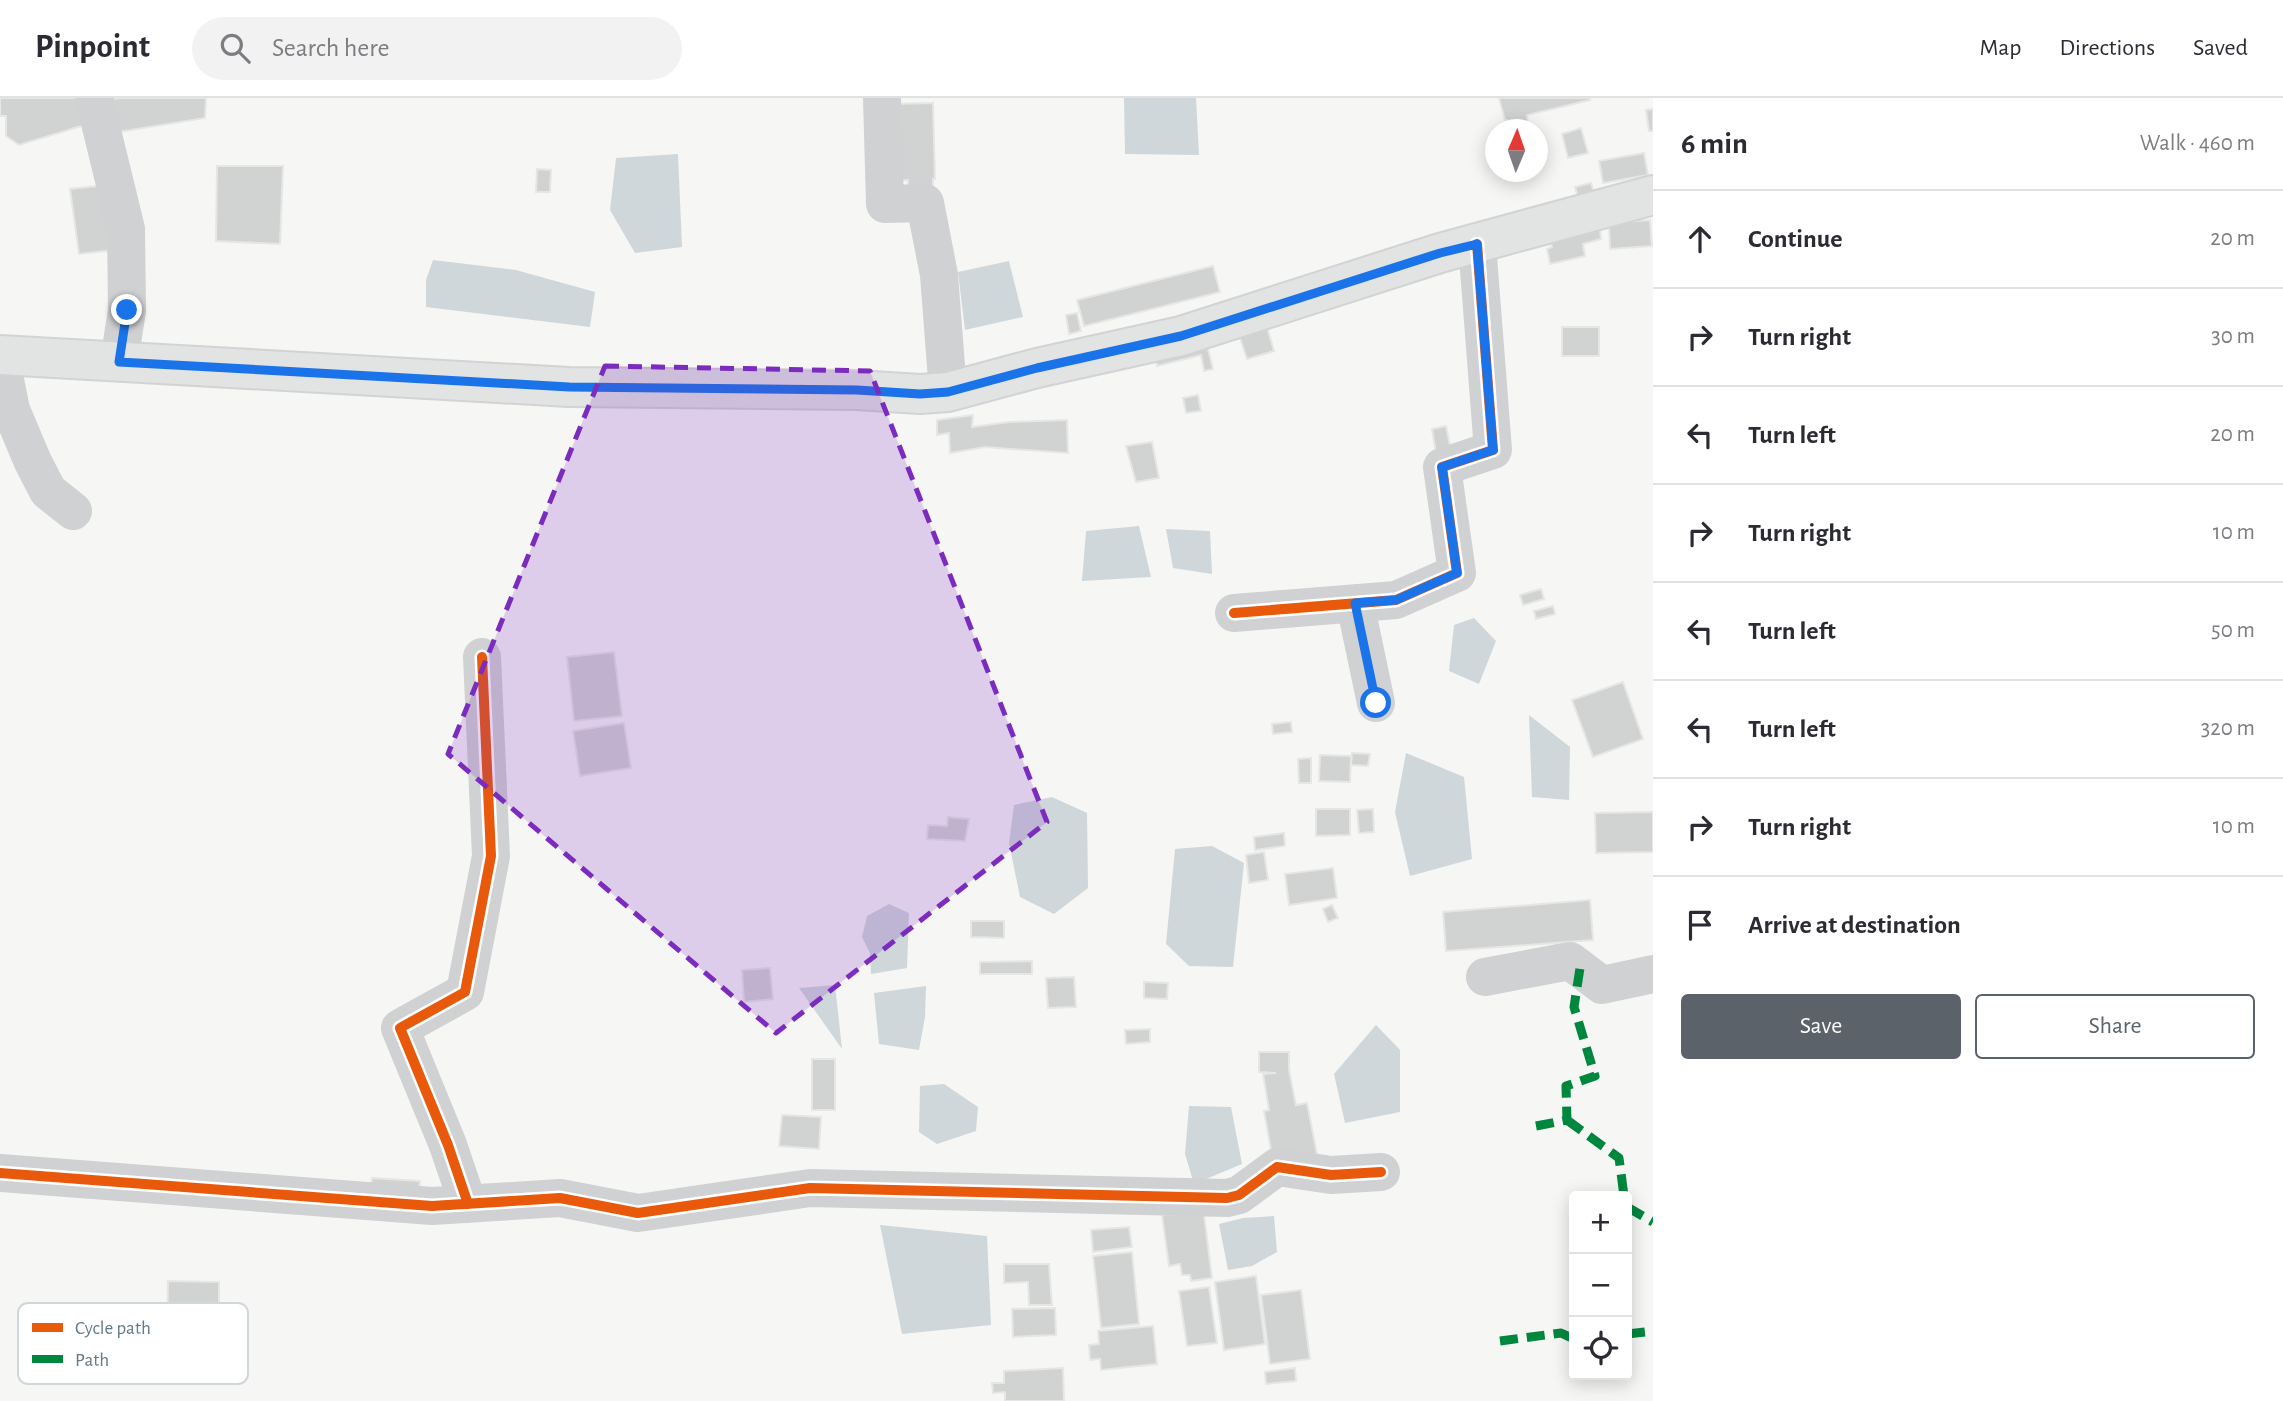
<!DOCTYPE html>
<meta charset="utf-8">
<style>
body{margin:0;font-family:"Alegreya Sans",sans-serif;background:#f2f2f3;color:#2b2b33}
.controls{position:absolute;right:21px;bottom:21px;display:grid;overflow:hidden;border-radius:7px;box-shadow:0 4px 18px #0003}
.controls button{width:63px;height:63px;display:grid;place-items:center;padding:0;border:0;border-bottom:2px solid #e1e1e2;background:#fff;color:#2b2b33;font:35px sans-serif}
.compass{position:absolute;left:1485px;top:21px;width:63px;height:63px;border-radius:50%;background:#fff;box-shadow:0 4px 18px #0003;rotate:2deg}
.stop{position:absolute;width:21px;height:21px;margin:-16px;border:5px solid #1a73e8;border-radius:50%;background:#fff}
.stop.end{background:#1a73e8;border-color:#fff;box-shadow:0 2px 7px #0008}
.list{margin:0;padding:0;list-style:none}
h2{display:flex;justify-content:space-between;align-items:center;height:91px;margin:0;padding:0 28px;font-size:30px}
h2 small{font-size:23px;font-weight:400;color:#7c7c81}
.list li{display:grid;grid-template-columns:46px 1fr auto;gap:21px;align-items:center;box-sizing:border-box;height:98px;padding:0 28px;border-top:2px solid #e1e1e2}
.list b{display:block;font-size:26px;white-space:nowrap}
.list em{font-size:23px;font-style:normal;color:#7c7c81}
.actions{display:flex;gap:14px;padding:21px 28px}
.actions a{flex:1;padding:16px 0;border:2px solid #5c626a;border-radius:7px;text-align:center;font-size:24px;color:#5c626a}
.actions .main{background:#5c626a;color:#fff}
.icon{flex:none;width:38px;height:38px;fill:none;stroke:currentColor;stroke-width:2;stroke-linecap:round;stroke-linejoin:round}
.map{position:relative;flex:none;width:1653px;height:1303px;overflow:hidden}
header{display:flex;align-items:center;gap:42px;box-sizing:border-box;height:98px;padding:0 35px;background:#fff;border-bottom:2px solid #e1e1e2}
header strong{font-size:33px}
nav{display:flex;gap:38px;margin-inline-start:auto;font-size:24px}
.search{width:490px;height:63px;background:#f2f2f3;display:flex;align-items:center;gap:18px;box-sizing:border-box;padding:0 24px;border-radius:38px;color:#7c7c81;font-size:26px}
main{display:flex}
aside{flex:1;background:#fff}
.map>svg:first-child{display:block}
.water{fill:#cfd7da}
.building{fill:#d1d2d2;stroke:#e6e6e5;stroke-width:2}
.lines{fill:none;stroke-linecap:round;stroke-linejoin:round}
.major-casing{stroke:#d2d3d4;stroke-width:42}
.minor{stroke:#d0d1d2;stroke-width:38}
.major{stroke:#e2e3e3;stroke-width:38}
.quiet{stroke:#00873e;stroke-width:9;stroke-dasharray:18 9;stroke-linecap:butt}
.cycleway-casing{stroke:#fff;stroke-width:15}
.cycleway{stroke:#e8590c;stroke-width:10}
.route{stroke:#1a73e8;stroke-width:9}
.marked{fill:#7b2cbf;fill-opacity:0.2;stroke:#7b2cbf;stroke-width:5;stroke-dasharray:14 9;stroke-linejoin:round}
.key{fill:#fff;stroke:#d0d7db;stroke-width:2}
.key-label{font-size:19px;fill:#647987}
</style>
<header>
<strong>Pinpoint</strong>
<div class="search"><svg class="icon" aria-label="search" viewBox="0 0 24 24"><circle cx="10" cy="10" r="6"/><path d="M15 15l6 6"/></svg>Search here</div>
<nav><a>Map</a><a>Directions</a><a>Saved</a></nav>
</header>
<main>
<div class="map">
<svg width="1653" height="1303" viewBox="0 0 1653 1303">
<rect width="100%" height="100%" fill="#f6f6f5"/>
<!-- water -->
<path class="water" d="M1124,0H1196L1199,57L1125,56Z
M678,56L682,149L635,155L610,112L616,60Z
M433,162L516,172L595,194L590,229L426,209V182Z
M1009,163L1023,219L965,232L958,174Z
M1139,428L1151,479L1082,483L1086,433Z
M1166,431L1210,433L1212,476L1173,470Z
M1474,520L1496,543L1479,586L1449,573L1454,527Z
M1529,617L1570,649L1569,702L1532,699Z
M1406,655L1464,679L1472,761L1410,778L1395,714Z
M1052,699L1087,715L1088,790L1054,816L1020,799L1009,745L1014,707Z
M1212,748L1244,765L1233,869L1189,868L1166,846L1175,751Z
M889,806L909,815L907,870L871,876L870,855L862,839L867,818Z
M835,887L842,951L799,890Z
M926,888L925,919L919,952L879,946L874,895Z
M1376,927L1400,952V1014L1345,1025L1334,976Z
M944,986L978,1009L976,1033L937,1046L919,1034L920,988Z
M1189,1008L1231,1009L1242,1066L1194,1086L1185,1056Z
M1274,1118L1277,1154L1252,1168L1228,1172L1219,1126L1243,1120Z
M880,1127L987,1138L991,1227L902,1236Z"/>
<!-- building -->
<path class="building" d="M0,0H84L88,26L19,47L6,38V18H0Z
M120,0H206L205,20L112,35L106,2Z
M1499,0H1589L1590,2L1527,17L1528,32H1508L1507,22H1505Z
M933,5L935,81H933V97L908,88V82H895L892,6Z
M1653,11V33H1649L1646,12Z
M1581,30L1588,55L1568,60L1562,36Z
M1644,55L1648,77L1603,85L1599,63Z
M217,68H283L280,146L216,143Z
M537,71L551,72L550,94H536Z
M1591,85L1594,95L1578,99L1575,89Z
M107,87L115,152L79,156L70,91Z
M1650,122L1652,148L1610,151L1609,125Z
M1600,132L1601,141L1583,146L1585,158L1550,166L1547,151L1552,149L1550,144Z
M1213,168L1220,194L1084,228L1077,202Z
M1077,215L1081,233L1069,236L1066,217Z
M1267,229L1274,253L1247,261L1239,237Z
M1562,229H1599V258H1562Z
M1207,247L1213,271L1204,273L1201,257L1157,268L1155,258Z
M1198,297L1201,313L1186,315L1183,300Z
M973,317L972,329L1009,324L1067,322L1068,355L985,349L950,355L949,335L937,337V322Z
M1446,328L1451,352L1436,355L1432,331Z
M1152,344L1159,380L1136,384L1126,348Z
M1541,491L1544,501L1523,507L1520,497Z
M1553,508L1555,516L1536,521L1534,513Z
M614,554L622,618L574,623L567,559Z
M1623,584L1643,641L1593,659L1572,602Z
M1291,624L1292,634L1273,636L1272,626Z
M624,625L631,670L580,678L573,633Z
M1352,655L1370,656L1368,668L1351,667Z
M1320,657L1351,658L1350,684L1319,683Z
M1311,660V685H1299L1298,661Z
M1316,711H1350V737L1316,738Z
M1373,711L1374,734L1359,735L1357,712Z
M1653,714V754L1596,755L1595,715Z
M948,719L969,721L965,743L927,741L928,727L947,728Z
M1284,735L1285,748L1255,752L1254,739Z
M1264,754L1268,782L1249,785L1246,757Z
M1333,770L1337,800L1289,807L1285,776Z
M1590,802L1593,842L1446,853L1443,814Z
M1332,807L1338,820L1328,824L1323,811Z
M971,823H1004V840L971,839Z
M1032,863V876H980V864Z
M770,870L773,901L744,904L742,872Z
M1074,879L1076,909L1048,910L1046,880Z
M1144,884L1168,885L1167,901L1144,900Z
M1150,931V944L1126,946L1125,932Z
M1259,954H1289V972L1296,1007L1307,1005L1317,1056L1273,1064L1264,1013L1269,1012L1263,976L1276,975L1259,974Z
M812,961H835V1012H812Z
M782,1017L821,1019L819,1051L779,1048Z
M372,1080L420,1083L419,1095L371,1092Z
M1204,1116L1212,1180L1191,1183L1190,1177H1182L1180,1166L1169,1168L1162,1117Z
M1129,1129L1132,1149L1093,1154L1091,1132Z
M1132,1154L1139,1226L1101,1230L1093,1158Z
M1004,1166H1049L1052,1207H1029L1028,1184L1004,1185Z
M1256,1178L1265,1246L1224,1252L1215,1184Z
M168,1183L219,1184V1232L167,1230Z
M1209,1189L1217,1245L1187,1248L1179,1193Z
M1301,1192L1310,1261L1270,1266L1261,1197Z
M1055,1210L1056,1237L1013,1239L1012,1211Z
M1153,1228L1157,1266L1101,1272L1100,1261L1090,1262L1089,1247L1099,1246L1098,1233Z
M1063,1270L1064,1303H1005V1294L993,1295L992,1285H1004V1273Z
M1295,1270L1296,1283L1266,1286L1265,1274Z"/>
<g class="lines">
<!-- major casing -->
<g class="major-casing">
<path id="major" d="M0,257L569,289L857,292L920,296L948,294L1037,270L1181,238L1440,155L1653,97"/>
</g>
<!-- minor -->
<path class="minor" d="M94,0L126,131L127,212L119,264
M882,0L885,106L925,105L939,177L948,294
M0,257L11,312L33,364L48,393L73,413
M1355,505L1376,605
M1234,515L1396,502L1457,475L1442,369L1493,352L1477,146
M1485,879L1570,863L1602,887L1653,876
M0,1075L432,1108L560,1100L638,1115L810,1090L1227,1100L1239,1097L1277,1069L1331,1077L1381,1074
M468,1106L448,1047L400,930L465,894L491,758L482,559"/>
<!-- major -->
<use href="#major" class="major"/>
<!-- quiet -->
<path class="quiet" d="M1567,1022L1619,1060L1624,1098
M1536,1028L1567,1022L1566,988L1595,978L1574,909L1580,870
M1627,1109L1653,1124
M1627,1236L1653,1233
M1500,1243L1561,1235L1574,1241"/>
<!-- cycleway casing -->
<g class="cycleway-casing">
<path id="cycleway" d="M1234,515L1396,502L1457,475L1442,369L1493,352L1477,146
M0,1075L432,1108L560,1100L638,1115L810,1090L1227,1100L1239,1097L1277,1069L1331,1077L1381,1074
M468,1106L448,1047L400,930L465,894L491,758L482,559"/>
</g>
<!-- cycleway -->
<use href="#cycleway" class="cycleway"/>
</g>
<g class="lines">
<!-- route -->
<path class="route" d="M127,212L119,264L569,289L857,292L920,296L948,294L1037,270L1181,238L1440,155L1477,146L1493,352L1442,369L1457,475L1396,502L1355,505L1376,605"/>
</g>
<!-- marked area -->
<path class="marked" d="M605,268L870,273L1047,724L776,935L448,656Z"/>
<!-- legend -->
<rect x="18" y="1205" width="230" height="81" rx="10" class="key"/>
<rect x="32" y="1225" width="31" height="9" fill="#e8590c"/>
<rect x="32" y="1257" width="31" height="8" fill="#00873e"/>
<g class="key-label">
<text x="75" y="1236">Cycle path</text>
<text x="75" y="1268">Path</text>
</g>
</svg>
<div class="controls">
<button>+</button>
<button>−</button>
<button><svg class="icon" aria-label="locate" viewBox="0 0 24 24"><circle cx="12" cy="12" r="6"/><path d="M12 2v4M12 18v4M2 12h4M18 12h4"/></svg></button>
</div>
<svg class="compass" viewBox="-18 -18 36 36"><path d="M0-13l5 13h-10z" fill="#e53935"/><path d="M0 13l5-13h-10z" fill="#7c7c81"/></svg>
<div class="stop" style="left:1376px;top:605px"></div>
<div class="stop end" style="left:127px;top:212px"></div>
</div>
<aside>
<h2>6 min<small>Walk · 460 m</small></h2>
<ul class="list">
<li><svg class="icon" aria-label="ahead" viewBox="0 0 24 24"><path d="M12 20V5M6 11l6-6 6 6"/></svg><div><b>Continue</b></div><em>20 m</em></li>
<li><svg class="icon" aria-label="right" viewBox="0 0 24 24"><path d="M7 20v-9h11M14 6l5 5-5 5"/></svg><div><b>Turn right</b></div><em>30 m</em></li>
<li><svg class="icon" aria-label="left" viewBox="0 0 24 24"><path d="M17 20v-9H6M10 6l-5 5 5 5"/></svg><div><b>Turn left</b></div><em>20 m</em></li>
<li><svg class="icon" aria-label="right" viewBox="0 0 24 24"><path d="M7 20v-9h11M14 6l5 5-5 5"/></svg><div><b>Turn right</b></div><em>10 m</em></li>
<li><svg class="icon" aria-label="left" viewBox="0 0 24 24"><path d="M17 20v-9H6M10 6l-5 5 5 5"/></svg><div><b>Turn left</b></div><em>50 m</em></li>
<li><svg class="icon" aria-label="left" viewBox="0 0 24 24"><path d="M17 20v-9H6M10 6l-5 5 5 5"/></svg><div><b>Turn left</b></div><em>320 m</em></li>
<li><svg class="icon" aria-label="right" viewBox="0 0 24 24"><path d="M7 20v-9h11M14 6l5 5-5 5"/></svg><div><b>Turn right</b></div><em>10 m</em></li>
<li><svg class="icon" aria-label="arrive" viewBox="0 0 24 24"><path d="M6 21V4h12l-3 4 3 4H6"/></svg><div><b>Arrive at destination</b></div></li>
</ul>
<div class="actions"><a class="main">Save</a><a>Share</a></div>
</aside>
</main>
